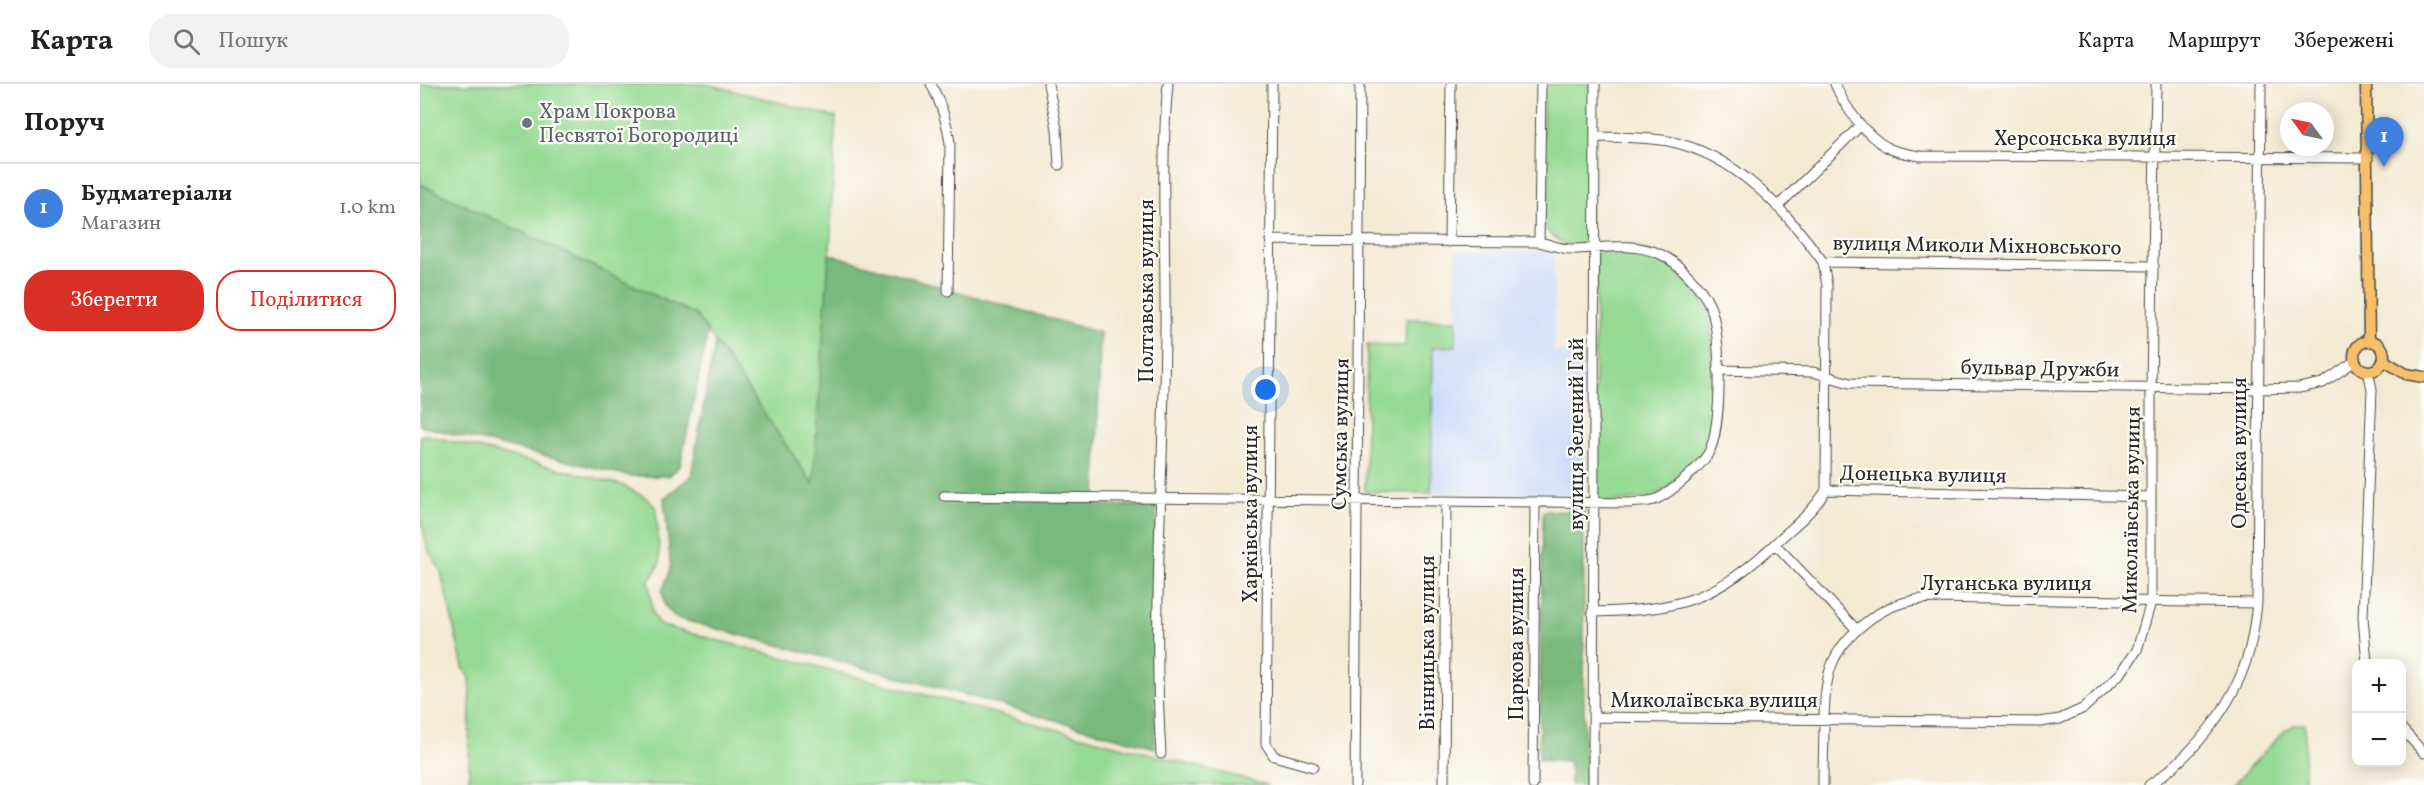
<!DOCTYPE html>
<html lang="uk">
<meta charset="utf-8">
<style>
body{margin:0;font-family:Vollkorn,serif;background:#f2f2f2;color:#222}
.controls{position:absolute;right:18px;bottom:18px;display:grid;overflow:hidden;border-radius:12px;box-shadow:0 3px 15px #0003}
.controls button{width:54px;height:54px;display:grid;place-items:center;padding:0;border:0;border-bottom:2px solid #e0e0e0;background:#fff;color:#222;font:30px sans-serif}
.compass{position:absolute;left:1860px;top:18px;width:54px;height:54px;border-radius:50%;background:#fff;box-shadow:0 3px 15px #0003;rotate:303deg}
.you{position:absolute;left:846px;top:306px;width:21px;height:21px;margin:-15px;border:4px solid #fff;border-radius:50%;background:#1a73e8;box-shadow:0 0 0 9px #1a73e833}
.badge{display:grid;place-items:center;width:39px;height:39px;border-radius:50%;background:#d93025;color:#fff;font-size:20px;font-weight:700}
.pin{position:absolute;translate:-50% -50px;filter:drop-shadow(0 2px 3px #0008)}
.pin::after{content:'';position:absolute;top:32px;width:21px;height:18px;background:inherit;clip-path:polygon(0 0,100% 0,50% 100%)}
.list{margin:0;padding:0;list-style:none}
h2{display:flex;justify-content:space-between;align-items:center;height:78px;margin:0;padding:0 24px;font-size:26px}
h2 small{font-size:20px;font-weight:400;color:#767676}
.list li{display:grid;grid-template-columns:39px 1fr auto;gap:18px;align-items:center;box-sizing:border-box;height:90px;padding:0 24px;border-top:2px solid #e0e0e0}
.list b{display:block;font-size:22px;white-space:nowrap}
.list p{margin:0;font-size:20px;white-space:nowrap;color:#767676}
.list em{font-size:20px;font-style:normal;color:#767676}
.actions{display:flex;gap:12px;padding:18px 24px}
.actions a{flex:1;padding:14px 0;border:2px solid #d93025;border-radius:24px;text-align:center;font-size:21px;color:#d93025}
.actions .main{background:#d93025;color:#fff}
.icon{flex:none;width:33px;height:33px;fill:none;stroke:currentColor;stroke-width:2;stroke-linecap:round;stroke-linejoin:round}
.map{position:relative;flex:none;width:2004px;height:701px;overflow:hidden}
header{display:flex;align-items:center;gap:36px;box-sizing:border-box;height:84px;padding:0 30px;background:#fff;border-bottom:2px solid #e0e0e0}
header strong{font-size:28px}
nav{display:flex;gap:33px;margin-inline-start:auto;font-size:21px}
.search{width:420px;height:54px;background:#f2f2f2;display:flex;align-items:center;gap:15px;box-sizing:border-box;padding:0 21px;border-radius:24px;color:#767676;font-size:22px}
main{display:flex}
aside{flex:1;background:#fff}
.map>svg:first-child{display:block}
.built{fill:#cedbfa}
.green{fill:#95da93;stroke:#60825f;stroke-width:1.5}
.forest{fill:#78ba7d;stroke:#527254;stroke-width:1.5}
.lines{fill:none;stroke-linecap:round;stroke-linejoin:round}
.minor-casing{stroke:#494844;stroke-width:11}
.major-casing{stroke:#494844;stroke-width:13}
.minor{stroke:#fff;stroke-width:9}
.major{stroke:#f6c06b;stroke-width:10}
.worship-dot{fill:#6b7280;stroke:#fdfcf7;stroke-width:2}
.labels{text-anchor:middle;stroke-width:4.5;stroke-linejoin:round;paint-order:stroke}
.worship-label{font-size:21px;fill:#5b616d;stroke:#fdfcf7;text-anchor:start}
.street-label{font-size:21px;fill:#2b2b2b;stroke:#fdfcf7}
</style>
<header>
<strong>Карта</strong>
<div class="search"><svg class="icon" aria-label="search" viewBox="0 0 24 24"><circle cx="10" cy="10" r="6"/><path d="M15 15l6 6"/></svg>Пошук</div>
<nav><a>Карта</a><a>Маршрут</a><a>Збережені</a></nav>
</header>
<main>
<aside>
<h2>Поруч<small></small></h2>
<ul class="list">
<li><span class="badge" style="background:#3f7fe0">1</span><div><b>Будматеріали</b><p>Магазин</p></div><em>1.0 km</em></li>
</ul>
<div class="actions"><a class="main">Зберегти</a><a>Поділитися</a></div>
</aside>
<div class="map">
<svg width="2004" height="701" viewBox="0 0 2004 701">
<rect width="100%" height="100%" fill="#fdfcf7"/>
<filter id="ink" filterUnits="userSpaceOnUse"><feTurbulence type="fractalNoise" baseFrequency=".0167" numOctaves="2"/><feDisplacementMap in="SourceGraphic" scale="12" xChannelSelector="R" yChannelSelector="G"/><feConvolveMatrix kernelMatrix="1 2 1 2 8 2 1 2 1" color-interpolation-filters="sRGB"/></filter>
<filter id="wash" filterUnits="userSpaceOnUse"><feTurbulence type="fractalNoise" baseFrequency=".008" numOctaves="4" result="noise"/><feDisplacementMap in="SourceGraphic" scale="24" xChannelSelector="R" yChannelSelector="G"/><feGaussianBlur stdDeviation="1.35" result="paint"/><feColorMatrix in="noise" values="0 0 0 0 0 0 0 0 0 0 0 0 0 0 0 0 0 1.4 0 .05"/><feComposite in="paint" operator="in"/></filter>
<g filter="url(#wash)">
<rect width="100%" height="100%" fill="#f3ead3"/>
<!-- built -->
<path class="built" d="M1036,167L1134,168V267H1165L1163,411L1011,409L1013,262H1036Z"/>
<!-- green -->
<path class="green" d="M0,0H287L416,33L410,166L393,401L276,231L0,100Z
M1123,0H1171L1170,156L1167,160C1146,161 1133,160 1123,140Z
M1176,163C1188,163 1202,161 1213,163C1243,169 1281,206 1291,234L1293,340L1290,355L1281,372L1245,406L1228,414L1174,420Z
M986,235L1036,236V262L1013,263L1011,409L945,408L947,261L985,262Z
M7,351L202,401L228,415L236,424L240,479L229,497L233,530L239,541L848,701H49L50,595L43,583L21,488L7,463L0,430V352Z
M1885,640L1884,701H1813L1864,647L1874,641Z"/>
<!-- forest -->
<path class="forest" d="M0,100L276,231L288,248L260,382L249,392H210L0,342Z
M409,170L680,249L676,421L736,422L735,664L524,605L256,534L245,522L242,507L251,485L244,414L271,392L295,258L393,400Z
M1123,427H1164V652L1167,701H1150V678L1119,676Z"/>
</g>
<g filter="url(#ink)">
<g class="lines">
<!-- minor casing -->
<g class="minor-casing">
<path id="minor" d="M511,0C521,19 527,37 530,59L528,207
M628,0L637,45L639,81
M852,0L846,660L854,672L893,683
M1415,0C1425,24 1445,51 1468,64C1478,69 1489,70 1500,72L1948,74
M1175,53C1199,53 1224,53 1248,57C1315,70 1365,125 1403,178L1734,182
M1357,123L1441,41
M1029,158L1031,0
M1119,158L1121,0
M1403,178L1407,202L1406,406
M1298,286L1393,288L1430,299L1837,305L1879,304L1903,299L1935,277
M524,412L1210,419C1219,418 1229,418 1237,415C1253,407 1278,385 1288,370C1303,345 1302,249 1290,222C1281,202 1259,179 1240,170C1213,158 1182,164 1154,165C1142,166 1130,160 1119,158L850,156
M1355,460L1437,546
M1172,528C1261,526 1296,517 1362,453C1378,439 1395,425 1406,406L1731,413
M1947,580L1943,533L1952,305L1948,287
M1173,633L1620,638L1640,635L1664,624L1701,589L1717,566L1731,518V303L1736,0
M1982,645L2004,669
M741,670C732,529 744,387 745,246C746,164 740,82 748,0
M935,701L940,0
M1024,701L1026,417
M1113,701L1115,418
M1173,701L1175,0
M1403,701C1403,679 1404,658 1404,636C1405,592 1409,568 1445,539C1466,522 1486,516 1512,514L1837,519
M1729,701C1772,673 1812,623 1827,574C1833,556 1835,537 1837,519L1841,0"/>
</g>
<!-- major casing -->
<g class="major-casing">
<path id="major" d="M1946,0L1949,258
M1934 272a15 15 0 1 1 30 0a15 15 0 1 1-30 0Z
M1963,276L1986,290L2004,293"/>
</g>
<!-- minor -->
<use href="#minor" class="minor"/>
<!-- major -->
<use href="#major" class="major"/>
</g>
</g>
<!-- markers -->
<circle class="worship-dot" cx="107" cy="39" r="6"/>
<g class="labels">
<!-- worship labels -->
<g class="worship-label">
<text x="119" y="34">Храм Покрова<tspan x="119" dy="24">Песвятої Богородиці</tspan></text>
</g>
<!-- street labels -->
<g class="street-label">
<text x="1665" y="61">Херсонська вулиця</text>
<text transform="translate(1557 161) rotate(1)" y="7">вулиця Миколи Міхновського</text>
<text transform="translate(726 207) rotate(-90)" y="7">Полтавська вулиця</text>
<text transform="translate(1620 284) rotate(1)" y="7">бульвар Дружби</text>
<text transform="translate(920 350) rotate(-89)" y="7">Сумська вулиця</text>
<text transform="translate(1156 350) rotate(-90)" y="7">вулиця Зелений Гай</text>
<text transform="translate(1819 369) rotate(-90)" y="7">Одеська вулиця</text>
<text transform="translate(1503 390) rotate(1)" y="7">Донецька вулиця</text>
<text transform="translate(1711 426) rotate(-89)" y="7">Миколаївська вулиця</text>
<text transform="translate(830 430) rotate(-90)" y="7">Харківська вулиця</text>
<text x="1586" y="506">Луганська вулиця</text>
<text transform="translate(1007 559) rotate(-90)" y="7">Вінницька вулиця</text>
<text transform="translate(1096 560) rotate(-90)" y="7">Паркова вулиця</text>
<text x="1294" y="623">Миколаївська вулиця</text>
</g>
</g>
</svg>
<div class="controls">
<button>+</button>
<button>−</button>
</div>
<svg class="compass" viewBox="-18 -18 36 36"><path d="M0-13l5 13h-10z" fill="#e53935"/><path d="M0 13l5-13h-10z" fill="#767676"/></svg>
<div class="you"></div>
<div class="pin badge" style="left:1964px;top:83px;background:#3f7fe0">1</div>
</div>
</main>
